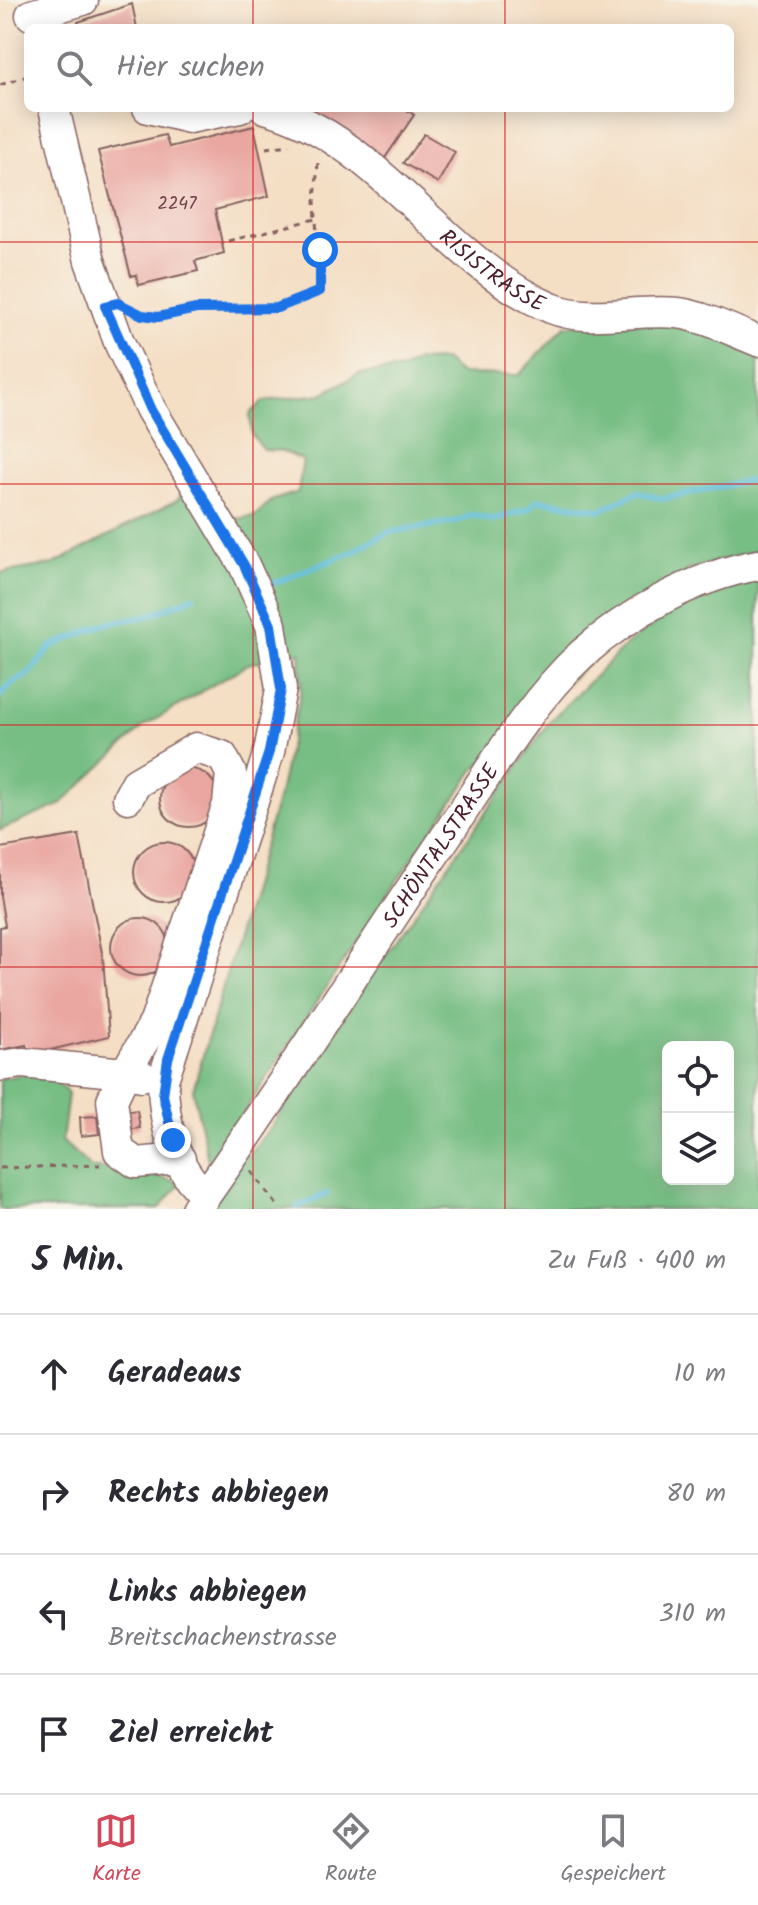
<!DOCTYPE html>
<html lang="de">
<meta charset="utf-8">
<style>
body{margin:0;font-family:Kalam,sans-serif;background:#f2f2f3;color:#2b2b33}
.controls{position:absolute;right:24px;bottom:24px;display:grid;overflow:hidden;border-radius:12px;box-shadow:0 4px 20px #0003}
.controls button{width:72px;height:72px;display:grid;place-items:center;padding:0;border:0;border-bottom:2px solid #e1e1e2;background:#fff;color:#2b2b33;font:40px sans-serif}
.stop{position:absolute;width:24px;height:24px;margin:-18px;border:6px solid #1a73e8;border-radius:50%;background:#fff}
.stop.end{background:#1a73e8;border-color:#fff;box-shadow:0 2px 8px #0008}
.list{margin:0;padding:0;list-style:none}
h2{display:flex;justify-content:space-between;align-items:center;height:104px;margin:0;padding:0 32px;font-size:34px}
h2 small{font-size:26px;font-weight:400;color:#7c7c81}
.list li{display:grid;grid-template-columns:52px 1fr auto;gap:24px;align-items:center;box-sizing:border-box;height:120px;padding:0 32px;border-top:2px solid #e1e1e2}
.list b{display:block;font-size:30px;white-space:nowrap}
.list p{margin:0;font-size:26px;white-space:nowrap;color:#7c7c81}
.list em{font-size:26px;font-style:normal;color:#7c7c81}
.icon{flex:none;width:44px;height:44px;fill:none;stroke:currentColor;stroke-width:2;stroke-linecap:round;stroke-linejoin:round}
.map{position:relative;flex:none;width:758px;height:1209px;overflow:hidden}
.search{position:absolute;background:#fff;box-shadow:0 4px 20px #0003;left:24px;right:24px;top:24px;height:88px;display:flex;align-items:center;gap:20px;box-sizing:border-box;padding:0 28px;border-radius:12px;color:#7c7c81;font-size:30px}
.sheet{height:584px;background:#fff}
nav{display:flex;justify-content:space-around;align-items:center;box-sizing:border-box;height:112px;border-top:2px solid #e1e1e2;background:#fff;font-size:22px;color:#7c7c81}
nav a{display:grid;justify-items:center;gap:4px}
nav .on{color:#d1495b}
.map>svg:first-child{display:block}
.forest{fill:#77be84;stroke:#606e58;stroke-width:2;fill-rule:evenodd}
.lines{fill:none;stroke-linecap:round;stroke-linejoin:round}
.stream{stroke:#5cbdda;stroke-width:6}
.building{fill:#eaa6a0}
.minor-casing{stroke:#866261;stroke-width:33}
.path{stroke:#866261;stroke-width:3;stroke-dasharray:6 6;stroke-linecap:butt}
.minor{stroke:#fff;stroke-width:30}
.route{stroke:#1a73e8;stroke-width:10}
.grid{fill:none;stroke:#d62828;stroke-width:2;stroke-opacity:0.55}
.labels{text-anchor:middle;stroke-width:6;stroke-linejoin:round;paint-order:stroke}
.number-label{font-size:18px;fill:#724148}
.street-label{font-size:22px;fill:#4a1f2b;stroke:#f7f3e8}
</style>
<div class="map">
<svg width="758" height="1209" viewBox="0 0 758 1209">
<rect width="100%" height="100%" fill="#f7f3e8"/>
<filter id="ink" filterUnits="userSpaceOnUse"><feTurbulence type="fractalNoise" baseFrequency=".0125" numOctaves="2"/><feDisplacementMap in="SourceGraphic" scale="16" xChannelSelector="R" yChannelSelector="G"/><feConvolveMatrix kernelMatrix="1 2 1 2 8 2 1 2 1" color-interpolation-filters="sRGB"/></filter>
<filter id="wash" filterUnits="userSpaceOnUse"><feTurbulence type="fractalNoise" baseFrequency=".006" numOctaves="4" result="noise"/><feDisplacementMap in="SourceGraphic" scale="32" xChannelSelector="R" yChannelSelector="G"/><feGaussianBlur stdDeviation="1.8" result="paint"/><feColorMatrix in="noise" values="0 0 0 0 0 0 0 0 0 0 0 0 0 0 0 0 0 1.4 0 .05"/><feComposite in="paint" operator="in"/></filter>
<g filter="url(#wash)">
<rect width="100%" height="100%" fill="#f4dec4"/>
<!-- forest -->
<path class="forest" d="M622,318L758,334V550L688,570L475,769L387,895L225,1141L210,1170L193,1090L280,790L301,691L300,652L248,664L143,727L60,805L0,830V573L54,564L177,500L193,482L236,519L255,516L271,501L298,492L303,460L281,451L264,450L252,435L250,414L264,401L322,394L359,374L404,369L416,361L444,360L461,374L519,375L565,326Z
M758,574V1209H201L271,1128L371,976L550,721L626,645L675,609ZM668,1047H728V1179H668Z
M46,1070L68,1094L62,1141L91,1168H129L181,1183L159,1209H0V1079Z"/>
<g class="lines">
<!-- stream -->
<path class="stream" d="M267,586L352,552L389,532L455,522L472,515L492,520L529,509L538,500L601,510L638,492L662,499L758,479
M0,696L12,683L29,674L52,646L105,624L151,615L193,597
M297,1207L327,1194"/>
</g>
<g id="blocks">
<!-- building -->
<path class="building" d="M132,4L137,28H80L78,22Z
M303,108H404L414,115L383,161Z
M254,126L269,196L215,210L224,253L195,261L198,271L139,285L136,275L131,276L98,151L165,135L169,147Z
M424,134L455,152L438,183L403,163Z
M160 798a29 29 0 1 1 58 0a29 29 0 1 1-58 0Z
M79,835L103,958L109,1036L29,1055L26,1045L0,1050V927L5,926L0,896V848Z
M134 872a30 30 0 1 1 60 0a30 30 0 1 1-60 0Z
M111 947a29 29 0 1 1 58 0a29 29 0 1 1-58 0Z
M137,1110L140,1128L104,1134L101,1115Z
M97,1116L99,1134L81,1136L80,1117Z"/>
</g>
</g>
<g filter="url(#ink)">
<use href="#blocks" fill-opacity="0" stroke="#866261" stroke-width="2"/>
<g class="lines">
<!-- minor casing -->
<g class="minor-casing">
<g id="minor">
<path d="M31,15L83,0"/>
<path d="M54,108L90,261L119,342L151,410L244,565L271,625L281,689L269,752L163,1080C163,1117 173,1171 206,1194"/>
<path d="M148,108L189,118L240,108"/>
<path id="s1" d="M265,108C381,139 443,262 551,308C591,324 637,308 678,313C706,317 732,331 758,341"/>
<path d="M0,1066L22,1063L125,1073L155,1022L228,804L231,773L222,756L196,748L136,783L128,798"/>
<path d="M142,1076L125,1073L112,1100L119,1151L136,1163L180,1159"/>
<path id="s2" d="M196,1209C282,1088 362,961 445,838C487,776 527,705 582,654C630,612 695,576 758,565"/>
</g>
</g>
<!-- path -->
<path class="path" d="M0,85L28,76
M266,148L290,145
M228,241L316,219
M135,311L158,317L196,309L277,308L320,291L315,201L318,162
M0,1168L100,1165
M251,1171L280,1209"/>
<!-- minor -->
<use href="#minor" class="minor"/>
</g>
</g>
<g class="lines" filter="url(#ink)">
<!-- route -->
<path class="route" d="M173,1140L163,1095L168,1059L269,752L281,689L271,625L244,565L151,410L105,306L118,303L142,315L158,317L196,309L277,308L320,291V250"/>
</g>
<!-- grid -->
<path class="grid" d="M253,0V28M505,0V28M253,108V1209M505,108V1209M0,242H758M0,484H758M0,725H758M0,967H758"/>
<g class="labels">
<!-- number labels -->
<g class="number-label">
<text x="177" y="209">2247</text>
</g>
<!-- street labels -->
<g class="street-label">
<text dy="8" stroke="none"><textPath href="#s1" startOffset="282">RISISTRASSE</textPath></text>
<text dy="8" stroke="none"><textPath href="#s2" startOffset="438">SCHÖNTALSTRASSE</textPath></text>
</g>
</g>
</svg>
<div class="controls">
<button><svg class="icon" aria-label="locate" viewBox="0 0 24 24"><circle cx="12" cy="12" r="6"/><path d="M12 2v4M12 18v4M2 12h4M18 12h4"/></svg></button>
<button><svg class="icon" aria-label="layers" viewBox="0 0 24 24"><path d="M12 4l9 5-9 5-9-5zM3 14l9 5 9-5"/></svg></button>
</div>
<div class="stop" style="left:320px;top:250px"></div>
<div class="stop end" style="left:173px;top:1140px"></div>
<div class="search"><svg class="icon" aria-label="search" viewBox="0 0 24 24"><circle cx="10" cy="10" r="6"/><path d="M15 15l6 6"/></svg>Hier suchen</div>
</div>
<section class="sheet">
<h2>5 Min.<small>Zu Fuß · 400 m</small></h2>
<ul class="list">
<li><svg class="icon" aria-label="ahead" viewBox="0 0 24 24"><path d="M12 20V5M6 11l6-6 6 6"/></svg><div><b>Geradeaus</b></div><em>10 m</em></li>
<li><svg class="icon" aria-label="right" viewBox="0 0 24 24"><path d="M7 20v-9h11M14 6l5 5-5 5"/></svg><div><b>Rechts abbiegen</b></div><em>80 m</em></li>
<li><svg class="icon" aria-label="left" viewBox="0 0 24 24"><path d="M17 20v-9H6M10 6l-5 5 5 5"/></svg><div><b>Links abbiegen</b><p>Breitschachenstrasse</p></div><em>310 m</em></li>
<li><svg class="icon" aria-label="arrive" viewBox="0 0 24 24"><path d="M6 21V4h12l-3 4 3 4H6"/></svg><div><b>Ziel erreicht</b></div></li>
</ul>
</section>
<nav>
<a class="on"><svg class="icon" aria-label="map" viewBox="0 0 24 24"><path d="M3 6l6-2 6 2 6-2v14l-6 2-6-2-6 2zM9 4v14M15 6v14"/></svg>Karte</a>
<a><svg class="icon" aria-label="directions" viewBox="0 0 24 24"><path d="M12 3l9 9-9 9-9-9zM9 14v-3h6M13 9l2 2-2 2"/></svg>Route</a>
<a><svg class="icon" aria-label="saved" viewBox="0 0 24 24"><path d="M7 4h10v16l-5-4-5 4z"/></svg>Gespeichert</a>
</nav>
